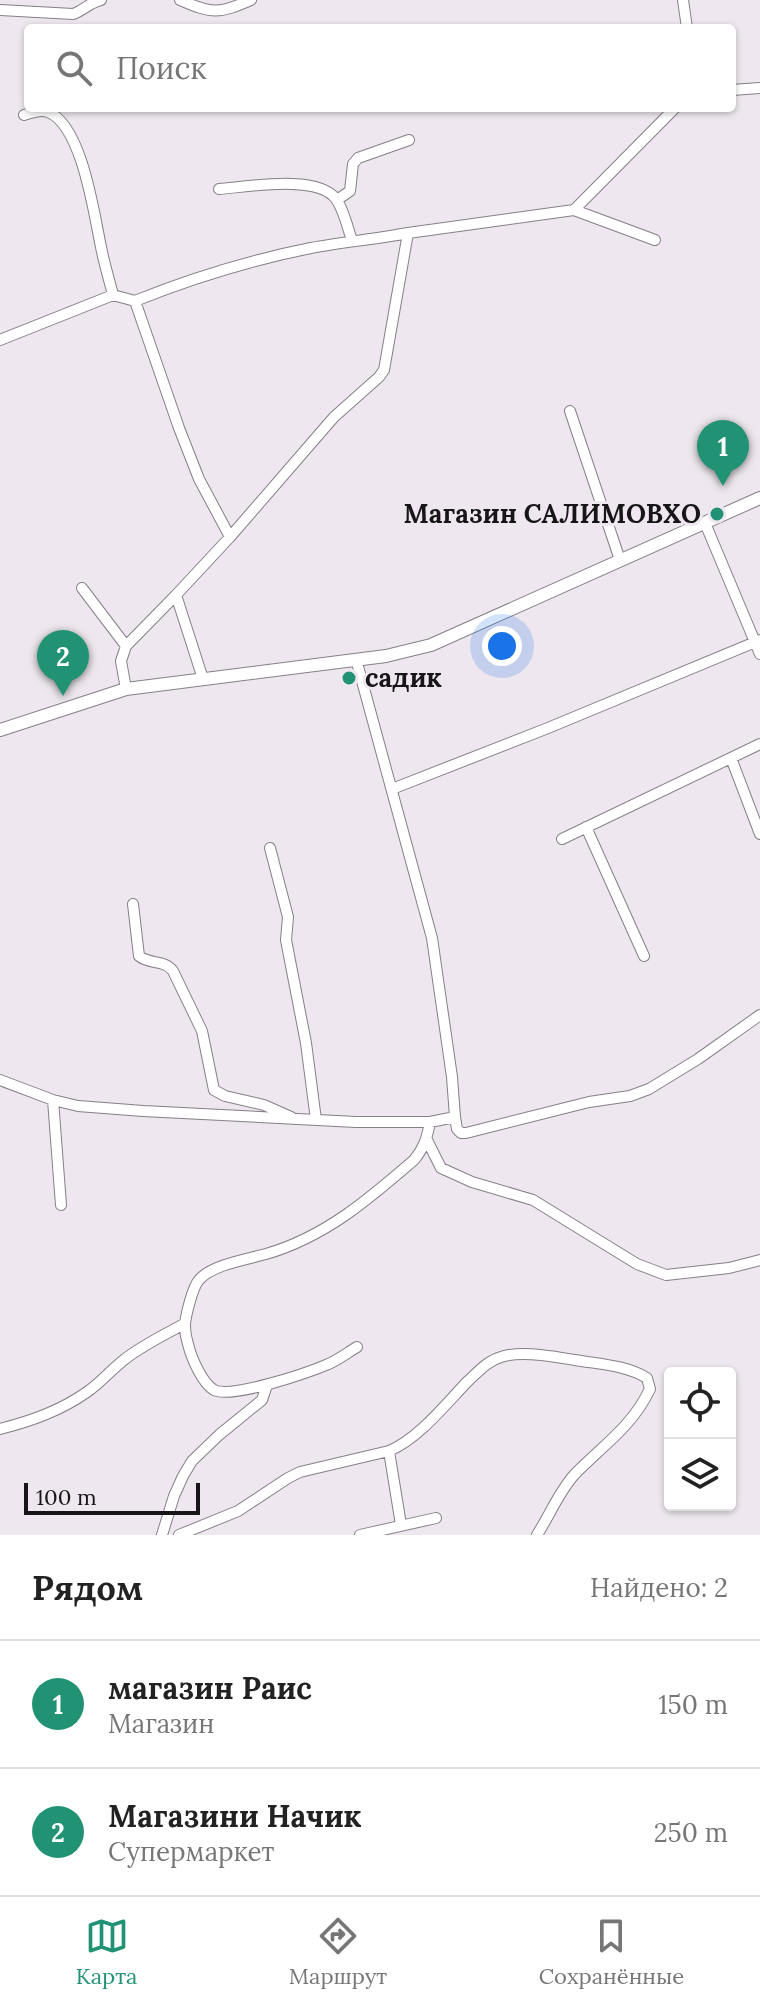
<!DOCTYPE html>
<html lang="ru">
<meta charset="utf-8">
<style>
body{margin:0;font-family:Lora,serif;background:#f2f2f2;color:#222}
.controls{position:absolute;right:24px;bottom:24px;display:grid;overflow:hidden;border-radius:8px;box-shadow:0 2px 6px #0004}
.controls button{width:72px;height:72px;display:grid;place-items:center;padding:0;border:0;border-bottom:2px solid #e0e0e0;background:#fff;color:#222;font:40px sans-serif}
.scale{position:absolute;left:24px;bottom:20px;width:176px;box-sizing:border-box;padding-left:8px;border:4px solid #171518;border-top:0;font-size:22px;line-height:28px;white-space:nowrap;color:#171518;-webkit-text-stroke:6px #eee7ef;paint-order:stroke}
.you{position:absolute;left:502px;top:646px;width:28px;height:28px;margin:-20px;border:6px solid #fff;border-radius:50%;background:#1a73e8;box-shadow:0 0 0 12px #1a73e833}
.badge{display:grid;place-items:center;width:52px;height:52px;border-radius:50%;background:#219274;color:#fff;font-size:26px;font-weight:700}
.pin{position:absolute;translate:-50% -66px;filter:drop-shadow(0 2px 4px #0008)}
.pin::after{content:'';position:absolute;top:42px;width:28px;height:24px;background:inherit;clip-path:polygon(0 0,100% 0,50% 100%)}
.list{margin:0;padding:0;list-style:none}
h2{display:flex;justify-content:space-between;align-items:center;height:104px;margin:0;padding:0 32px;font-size:34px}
h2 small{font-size:26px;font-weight:400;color:#767676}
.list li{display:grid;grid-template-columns:52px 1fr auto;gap:24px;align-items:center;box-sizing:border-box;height:128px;padding:0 32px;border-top:2px solid #e0e0e0}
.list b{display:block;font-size:30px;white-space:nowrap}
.list p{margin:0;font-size:26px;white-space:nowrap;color:#767676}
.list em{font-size:26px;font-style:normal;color:#767676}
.icon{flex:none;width:44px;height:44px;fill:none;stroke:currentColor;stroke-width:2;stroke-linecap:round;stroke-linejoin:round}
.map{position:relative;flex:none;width:760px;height:1535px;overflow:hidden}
.search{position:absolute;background:#fff;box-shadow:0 2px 6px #0004;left:24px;right:24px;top:24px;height:88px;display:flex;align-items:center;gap:20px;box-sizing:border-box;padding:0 28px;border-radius:8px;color:#767676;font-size:30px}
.sheet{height:360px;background:#fff}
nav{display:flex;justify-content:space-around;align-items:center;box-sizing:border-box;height:112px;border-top:2px solid #e0e0e0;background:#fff;font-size:22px;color:#767676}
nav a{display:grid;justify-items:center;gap:4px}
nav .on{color:#219274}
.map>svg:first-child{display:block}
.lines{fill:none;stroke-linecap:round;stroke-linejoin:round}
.minor-casing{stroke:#857f86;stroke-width:12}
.tertiary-casing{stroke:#857f86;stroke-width:14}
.minor{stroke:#fff;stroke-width:10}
.tertiary{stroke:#fff;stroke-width:12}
.poi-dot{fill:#219274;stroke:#eee7ef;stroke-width:3}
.labels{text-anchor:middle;stroke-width:6;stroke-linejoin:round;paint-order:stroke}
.poi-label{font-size:26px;font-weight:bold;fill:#171518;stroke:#eee7ef;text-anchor:end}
</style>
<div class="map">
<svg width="760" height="1535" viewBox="0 0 760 1535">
<rect width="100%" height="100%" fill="#eee7ef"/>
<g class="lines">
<!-- minor casing -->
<g class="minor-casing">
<path id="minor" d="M180,0C212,14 219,14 251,0
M683,0L687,28
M0,10L73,14C83,11 90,2 101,0
M732,90L760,88
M24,115C31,113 40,109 48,112C82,125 94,214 101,247C104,263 109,279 113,295L135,301L179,428L199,479L230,537
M219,189C246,187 318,174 336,199C344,210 348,229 352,241
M337,200L350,191L353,164L358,158L409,140
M574,210L655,240
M135,301C192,278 251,260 311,248C344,242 376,239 408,233
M0,340L113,295
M570,411L620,560
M705,523L760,654
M82,588L126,646
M356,659L432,938L452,1077L455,1117L457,1129L461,1133H466L589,1102L630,1096L649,1089L698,1059L760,1015
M203,679L176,595L230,537L334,417L379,377L384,370L408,233L574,210L675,108
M126,689L121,661L126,646L176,595
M731,758L760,834
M392,789L548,728L760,640
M586,827L644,956
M562,839L760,744
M270,848L288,917L286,940L306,1043L316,1120
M133,904L139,956C150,965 164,959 173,971L202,1031L214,1090L225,1096L264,1105L291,1117
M0,1080L53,1100L78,1106L143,1111L356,1122H430L455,1117
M53,1100L61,1205
M427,1140L441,1168L472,1182L533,1200L637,1264L666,1275L729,1268L760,1260
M357,1347C347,1353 337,1361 326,1365C307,1373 231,1399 214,1390C202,1383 191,1357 188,1344C186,1338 185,1331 185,1326C185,1317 193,1286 199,1280C211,1265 248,1259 266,1254C325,1237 369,1199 414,1160C424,1148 427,1138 430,1122
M0,1429C31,1421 60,1411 87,1392C100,1383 111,1370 125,1359C143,1345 164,1335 184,1324
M389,1451L401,1525
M162,1535L174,1496L183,1476L192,1461L219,1435L262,1400L267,1385
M179,1535L238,1511L288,1478L300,1472L389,1451C418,1439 445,1405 467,1382C478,1372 487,1361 501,1357C522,1350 554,1357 575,1360C598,1364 626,1365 647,1378L650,1389C632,1427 602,1446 574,1475C559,1492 549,1516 537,1535
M360,1535L436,1518"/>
</g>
<!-- tertiary casing -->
<g class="tertiary-casing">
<path id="tertiary" d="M0,730L126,689L386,656L431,645L760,498"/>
</g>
<!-- minor -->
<use href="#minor" class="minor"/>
<!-- tertiary -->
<use href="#tertiary" class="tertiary"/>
</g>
<!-- markers -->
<g class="poi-dot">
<circle cx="717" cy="514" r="8"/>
<circle cx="349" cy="678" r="8"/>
</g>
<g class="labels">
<!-- poi labels -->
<g class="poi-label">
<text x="701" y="523">Магазин САЛИМОВХО</text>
<text x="365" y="687" text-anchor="start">садик</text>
</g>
</g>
</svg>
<div class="controls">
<button><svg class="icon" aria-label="locate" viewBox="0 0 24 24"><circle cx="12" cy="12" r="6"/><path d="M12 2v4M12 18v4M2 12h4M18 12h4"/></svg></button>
<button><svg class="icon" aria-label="layers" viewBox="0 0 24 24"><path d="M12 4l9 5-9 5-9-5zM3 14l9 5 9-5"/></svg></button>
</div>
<div class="scale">100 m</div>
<div class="you"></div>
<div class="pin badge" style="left:723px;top:486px">1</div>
<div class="pin badge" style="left:63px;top:696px">2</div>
<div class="search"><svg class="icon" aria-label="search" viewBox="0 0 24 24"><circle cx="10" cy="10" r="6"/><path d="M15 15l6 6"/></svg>Поиск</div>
</div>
<section class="sheet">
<h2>Рядом<small>Найдено: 2</small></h2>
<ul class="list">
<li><span class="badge">1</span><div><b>магазин Раис</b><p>Магазин</p></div><em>150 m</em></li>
<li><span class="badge">2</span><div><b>Магазини Начик</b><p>Супермаркет</p></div><em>250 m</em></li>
</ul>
</section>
<nav>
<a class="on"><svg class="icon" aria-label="map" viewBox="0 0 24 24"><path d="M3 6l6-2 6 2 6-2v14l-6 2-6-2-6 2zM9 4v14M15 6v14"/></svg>Карта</a>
<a><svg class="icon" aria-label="directions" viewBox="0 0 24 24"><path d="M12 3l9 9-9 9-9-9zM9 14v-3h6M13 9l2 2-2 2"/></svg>Маршрут</a>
<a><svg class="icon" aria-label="saved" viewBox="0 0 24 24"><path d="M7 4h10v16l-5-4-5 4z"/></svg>Сохранённые</a>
</nav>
